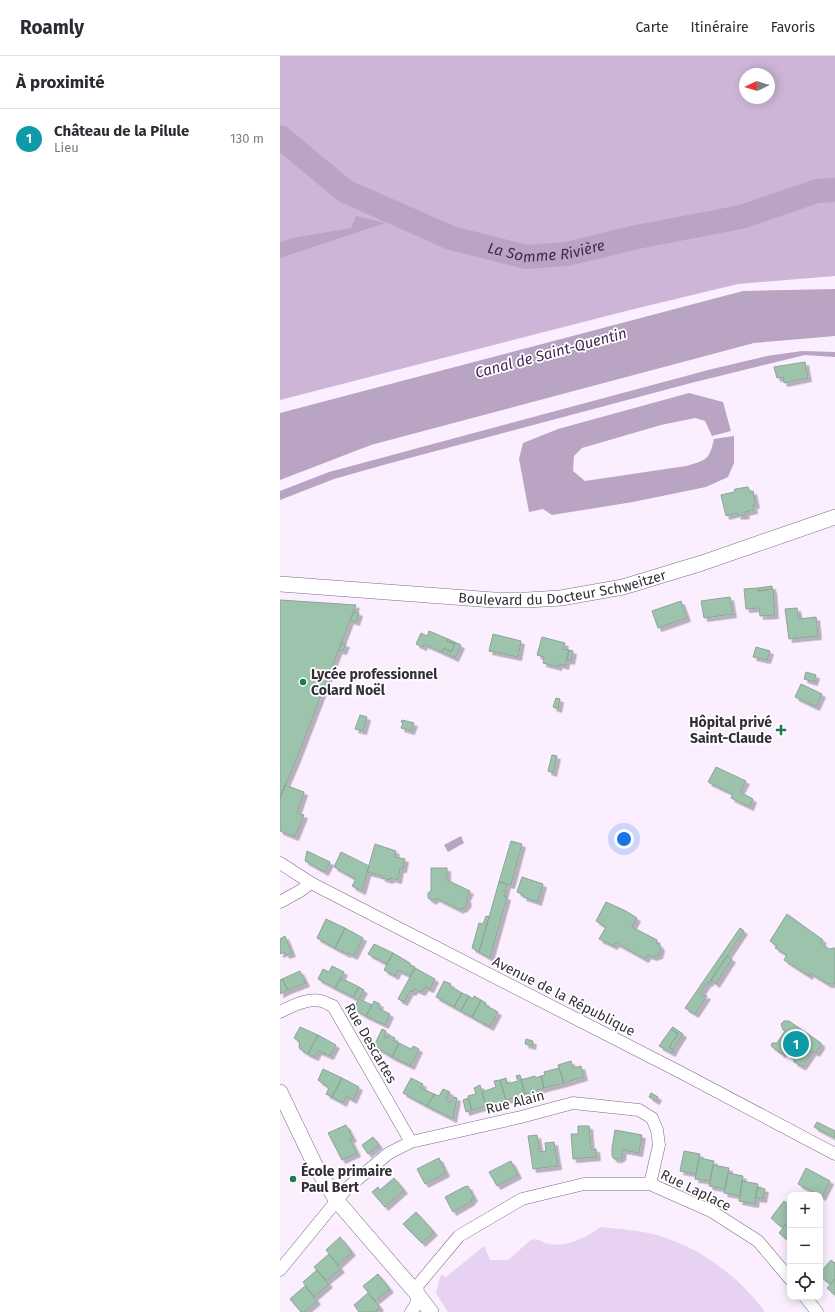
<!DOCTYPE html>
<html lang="fr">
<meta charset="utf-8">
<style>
body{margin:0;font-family:"Fira Sans",sans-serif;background:#f7f7f7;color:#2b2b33}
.controls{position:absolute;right:12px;bottom:12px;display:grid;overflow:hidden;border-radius:8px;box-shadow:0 2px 10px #0003}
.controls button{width:36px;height:36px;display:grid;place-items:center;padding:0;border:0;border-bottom:1px solid #e1e1e2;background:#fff;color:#2b2b33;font:20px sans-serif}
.compass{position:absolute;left:459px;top:12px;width:36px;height:36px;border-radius:50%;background:#fff;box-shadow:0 2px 10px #0003;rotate:266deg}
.you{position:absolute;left:344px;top:783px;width:14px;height:14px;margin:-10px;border:3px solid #fff;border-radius:50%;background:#1a73e8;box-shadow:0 0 0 6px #1a73e833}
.badge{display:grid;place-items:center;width:26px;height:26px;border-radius:50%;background:#7c3aed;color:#fff;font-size:13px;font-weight:700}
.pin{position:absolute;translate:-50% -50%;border:2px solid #fff;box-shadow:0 1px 4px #0006}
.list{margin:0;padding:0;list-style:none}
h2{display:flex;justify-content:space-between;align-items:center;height:52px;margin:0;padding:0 16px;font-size:17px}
h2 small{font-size:13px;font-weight:400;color:#7c7c81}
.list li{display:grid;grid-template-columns:26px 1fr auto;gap:12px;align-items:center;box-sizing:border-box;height:60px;padding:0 16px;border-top:1px solid #e1e1e2}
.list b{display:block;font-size:15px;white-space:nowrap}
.list p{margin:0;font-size:13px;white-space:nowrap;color:#7c7c81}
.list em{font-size:13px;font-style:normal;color:#7c7c81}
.icon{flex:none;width:22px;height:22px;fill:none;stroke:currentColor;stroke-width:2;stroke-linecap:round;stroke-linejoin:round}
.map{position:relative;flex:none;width:555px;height:1256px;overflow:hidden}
header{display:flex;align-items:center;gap:24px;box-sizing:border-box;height:56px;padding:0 20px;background:#fff;border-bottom:1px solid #e1e1e2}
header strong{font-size:19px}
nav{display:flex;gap:22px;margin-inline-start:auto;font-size:14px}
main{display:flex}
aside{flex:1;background:#fff}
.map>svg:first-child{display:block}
.green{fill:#e7d3f1}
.forest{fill:#ccb5d6;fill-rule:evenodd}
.water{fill:#baa4c4}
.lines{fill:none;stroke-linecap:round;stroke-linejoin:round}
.river{stroke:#baa4c4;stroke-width:24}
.building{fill:#9cc3ac;stroke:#8ea497;filter:url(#shadow)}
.minor-casing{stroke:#7a6d80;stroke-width:13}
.tertiary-casing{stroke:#7a6d80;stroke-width:16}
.minor{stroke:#fff;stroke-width:12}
.tertiary{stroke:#fff;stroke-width:15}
.poi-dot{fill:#1c7b51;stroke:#fff;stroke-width:1.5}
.labels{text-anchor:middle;stroke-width:3.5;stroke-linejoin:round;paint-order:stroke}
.street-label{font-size:14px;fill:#342f37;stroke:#fff}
.poi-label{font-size:14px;font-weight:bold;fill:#342f37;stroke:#fff;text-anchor:start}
.water-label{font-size:15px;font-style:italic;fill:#442651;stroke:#fff}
</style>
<header>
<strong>Roamly</strong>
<nav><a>Carte</a><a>Itinéraire</a><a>Favoris</a></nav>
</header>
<main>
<aside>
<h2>À proximité<small></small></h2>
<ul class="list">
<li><span class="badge" style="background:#0f9aa8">1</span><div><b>Château de la Pilule</b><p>Lieu</p></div><em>130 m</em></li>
</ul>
</aside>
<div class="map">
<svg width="555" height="1256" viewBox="0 0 555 1256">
<defs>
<filter id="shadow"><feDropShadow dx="3.5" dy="3.5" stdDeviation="0" flood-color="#0004"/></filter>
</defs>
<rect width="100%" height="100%" fill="#faeeff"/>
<!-- green -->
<path class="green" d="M320,1171C339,1173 359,1174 377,1179C419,1191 460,1221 485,1256H168L156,1237L161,1218L166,1221L204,1190L210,1204H228C232,1201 248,1186 251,1184C258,1181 263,1187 269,1188C286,1191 307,1182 320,1171Z"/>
<!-- forest -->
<path class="forest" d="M0,0H555V220L458,228L350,254L0,344ZM465,18H489V42H465Z"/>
<!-- water -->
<path class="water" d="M76,160L105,167L0,202V186L13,182L71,172Z
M555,233V280L474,287L91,389L0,424V357L463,235Z
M522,295L555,296V301L525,299L411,327L107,408L54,423L0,444V435L49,416L432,313L487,300Z
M409,337L443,346L451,375L432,380L425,365L415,362L381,369L302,392L294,400L293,415L305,425L406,410C426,404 429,405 434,383L454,380V407L448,421L426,431L353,446L272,459L263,453L249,456L239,403L243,387L278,373Z
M181,780L184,787L168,796L164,789Z"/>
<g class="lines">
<!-- river -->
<path class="river" id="s1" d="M0,81L65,135L171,182L246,201L287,198L357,181L461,161L537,135L555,134"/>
</g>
<!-- building -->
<path class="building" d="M525,306L528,322L504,327L503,321L497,322L494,311Z
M468,431L470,436L473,435L476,449H473L474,454L465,456L466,459L458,460L457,457L446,460L441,439L454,436L455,433Z
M492,530V533L478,535V532Z
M478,532V535L493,533L495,559L480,560L479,552L466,553L464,533Z
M450,541L453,558L424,562L421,545Z
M0,544L76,549L17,702L0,742Z
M401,545L407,562L378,572L372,555Z
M517,552L519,563L536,561L538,580L509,583L505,553Z
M74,555L79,557L76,566L70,564Z
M149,575L168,583L167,585L175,588L171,596L164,592L162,596L144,588L143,591L136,588L141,577L147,580Z
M213,578L241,585L238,601L209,595Z
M262,581L285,587L283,593L289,594L285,610L279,608L278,611L263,607L264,601L257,599Z
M168,583L181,589L175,602L162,596L164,592L171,596L175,588L167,585Z
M61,587L66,588L63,595L59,594Z
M476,591L490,595L487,604L473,601Z
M289,594L293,595L291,605L287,604Z
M526,616L536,619L534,626L524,623Z
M521,628L542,638L536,651L515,641Z
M276,642L280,643L278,653L273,651Z
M80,659L87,661L83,675L75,673Z
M122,664L134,667L131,675L121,672L123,667L121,666Z
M272,699L277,700L273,717L268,715Z
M436,711L466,725L460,736L473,743L470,751L451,742L453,738L428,726Z
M5,729L24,736L17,757L24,759L15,781L0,775V742Z
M231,785L242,788L231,829L219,826Z
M95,788L116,795L115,801L125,803L123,813H120L118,824L110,822V824L102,822V820L87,816Z
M27,795L50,806L45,816L25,805Z
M61,796L89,810L82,835L72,830L76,823L54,811Z
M151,812H167V824L190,835L186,843L188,844L187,847H188L183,853L181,852L180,854L156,842L153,845L148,842V837L151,835Z
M242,821L263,828L258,846L243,841L244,839L237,836Z
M219,826L227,828L224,840L227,841L210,902L199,896Z
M326,846L346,855L357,862L352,871L377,884L376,887L379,888L381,892L379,899L373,901L368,899L365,903L336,887L334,890L319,883L326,871L316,865Z
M507,858L543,884L541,887L549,893L555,892V928H548L530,917L529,920L504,904L507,899L495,892L497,890L490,885Z
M206,860L209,861L199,896L192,892L199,867L203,868Z
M46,863L65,872L55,892L37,882Z
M65,872L83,882L74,900L68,897L67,898L55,892Z
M460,872L464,875L429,927L428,926L420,938L423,940L425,939L427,940L415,958L405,952Z
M5,880L12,897L6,899L5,896L0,898V883Z
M94,888L113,897L107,908L88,898Z
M113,897L130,907V909L135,911L130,920L118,914L115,920L104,914Z
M447,900L452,903L436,928L431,924Z
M52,910L64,916L55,932L38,923L43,913L49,916Z
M135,912L155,923L150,933L145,931L142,936L134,933L133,936L130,935L124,946L118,943Z
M20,915L26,927L8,934L2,923Z
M61,922L79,931L73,941L55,932Z
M2,923L8,934L0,938V924Z
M164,925L171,928L170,930L182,937L174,951L156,941Z
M79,931L84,934L79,943L92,949L86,960L74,953L78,944L73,941Z
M182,937L189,940L181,955L174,951Z
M189,940L193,943L194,940L201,944L192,961L181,955Z
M201,944L206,947L205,949L218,956L210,971L192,961Z
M94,945L100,948L98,952L110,958L105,969L86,960Z
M504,965H509L541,987V990L536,997L533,995L523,1010H521L514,1006V1003L504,996L502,998L491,990L492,987H497L505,975L503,974L501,968Z
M20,971L38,979L28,998L20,993L19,990L20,986L14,982Z
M393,971L403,978L393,994L389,991L398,978L391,973Z
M102,973L106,975L104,981L108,982L109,979L115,982L113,985L119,987L112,1001L94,990Z
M391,973L398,978L389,991L393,994L392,997L379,990Z
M38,979L56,989L50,1000L38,995L35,1001L28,998Z
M246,983L253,985L252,990L245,988Z
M119,987L131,993L133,990L139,993L131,1010L112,1001Z
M291,1005L293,1012L301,1010L304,1021L284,1027L278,1009Z
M279,1012L284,1027L264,1032L261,1020L265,1019L264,1016Z
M43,1013L62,1022L52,1041L46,1038L49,1032L38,1024Z
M240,1019L245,1038L226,1044L220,1024L226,1022L227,1028L238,1025L236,1020Z
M255,1020V1022L261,1020L264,1032L245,1038L241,1024Z
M62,1022L79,1031L73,1044L66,1040L63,1047L52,1041Z
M131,1022L143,1028L141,1032L154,1038L147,1050L123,1037Z
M220,1024L226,1044L206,1050L202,1036L216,1031L214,1025Z
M200,1029L206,1050L192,1054L188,1040L196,1038L194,1032Z
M163,1033L170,1036L166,1044L170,1047L174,1041L177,1042L173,1063L147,1050L154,1038L159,1040Z
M371,1037L378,1041L376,1045L369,1041Z
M188,1042L192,1054L186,1056L183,1044Z
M537,1066L555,1075V1082L534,1071Z
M66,1069L73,1082L70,1083L77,1097L62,1104L48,1077Z
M298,1070H309L311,1093H316L317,1101L293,1103L291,1078H298Z
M335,1074L362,1079L359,1097L343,1094L342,1101L339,1103H334L332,1100V1092Z
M257,1079L260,1096L266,1095L265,1087L274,1086L278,1110L253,1113L248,1080Z
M93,1081L99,1089L88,1098L82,1089Z
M404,1095L420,1098L416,1118L400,1115Z
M159,1102L166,1117L145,1128L137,1113Z
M419,1102L434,1105L430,1125L415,1123Z
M231,1105L238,1119L217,1130L209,1116Z
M433,1109L449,1112L445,1133L429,1130Z
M526,1112L550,1125L542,1141L518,1128Z
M448,1117L463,1120L460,1140L444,1137Z
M114,1122L124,1134L105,1151L92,1136L98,1131L100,1134Z
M462,1125L478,1128L475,1148L459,1145Z
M188,1130L194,1142L191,1144L192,1145L173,1156L165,1141L184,1131Z
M477,1131L485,1133L483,1143L476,1142Z
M504,1145L510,1150V1163L503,1172L491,1162Z
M136,1156L154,1176L142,1187L123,1168Z
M510,1163V1186L499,1177Z
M60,1181L72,1196L58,1209L46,1194Z
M49,1198L61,1213L46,1225L34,1211Z
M551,1204L555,1207V1223L550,1228L540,1220V1217Z
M37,1214L49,1228L34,1241L23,1226Z
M98,1218L110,1233L95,1245L83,1230Z
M555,1223V1239L547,1232Z
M25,1230L37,1245L24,1256H21L10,1243Z
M88,1237L100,1251L95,1256H79L74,1249Z"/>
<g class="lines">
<!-- minor casing -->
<g class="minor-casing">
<path id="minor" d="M0,807L31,827L99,862L400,1016L555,1098
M0,846L20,835L31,827
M0,956C12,950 28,942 41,945C45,946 50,949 53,950L131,1086
M0,1214L67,1132L109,1097L131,1086L241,1061L293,1047L359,1054L372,1062L377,1074L379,1089L370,1128
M525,1241L537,1256
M131,1256L136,1249L138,1229L179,1180L242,1143L304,1128H370L431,1155L478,1185L510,1223"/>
</g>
<!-- tertiary casing -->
<g class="tertiary-casing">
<g id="tertiary">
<path id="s2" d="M0,528L214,544H247L281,542L343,531L422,507L555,461"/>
<path d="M0,1036L35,1109L57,1145L138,1239L151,1256"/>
</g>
</g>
<!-- minor -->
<use href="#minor" class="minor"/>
<!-- tertiary -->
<use href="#tertiary" class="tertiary"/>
</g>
<!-- markers -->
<g class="poi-dot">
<circle cx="23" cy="626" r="4"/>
<path d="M499 668h4v4h4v4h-4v4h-4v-4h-4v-4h4z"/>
<circle cx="13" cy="1123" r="4"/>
</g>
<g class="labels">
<!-- street labels -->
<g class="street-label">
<text dy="5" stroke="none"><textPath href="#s2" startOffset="284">Boulevard du Docteur Schweitzer</textPath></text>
<text transform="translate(284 940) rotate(27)" y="5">Avenue de la République</text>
<text transform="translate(91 987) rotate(60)" y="5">Rue Descartes</text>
<text transform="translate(235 1046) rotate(-14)" y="5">Rue Alain</text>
<text transform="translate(416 1134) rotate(26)" y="5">Rue Laplace</text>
</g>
<!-- poi labels -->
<g class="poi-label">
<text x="31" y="623">Lycée professionnel<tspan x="31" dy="16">Colard Noël</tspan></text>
<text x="492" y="671" text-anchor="end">Hôpital privé<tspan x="492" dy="16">Saint-Claude</tspan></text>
<text x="21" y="1120">École primaire<tspan x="21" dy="16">Paul Bert</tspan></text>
</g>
<!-- water labels -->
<g class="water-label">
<text dy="5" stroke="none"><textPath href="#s1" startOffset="298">La Somme Rivière</textPath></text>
<text transform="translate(271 297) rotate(-15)" y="5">Canal de Saint-Quentin</text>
</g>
</g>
</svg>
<div class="controls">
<button>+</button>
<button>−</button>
<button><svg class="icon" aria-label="locate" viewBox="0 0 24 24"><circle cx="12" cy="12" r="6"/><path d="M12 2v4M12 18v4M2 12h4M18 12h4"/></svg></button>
</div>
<svg class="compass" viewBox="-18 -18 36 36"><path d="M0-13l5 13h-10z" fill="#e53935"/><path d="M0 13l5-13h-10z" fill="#7c7c81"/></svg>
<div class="you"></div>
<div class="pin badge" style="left:516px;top:988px;background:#0f9aa8">1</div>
</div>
</main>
